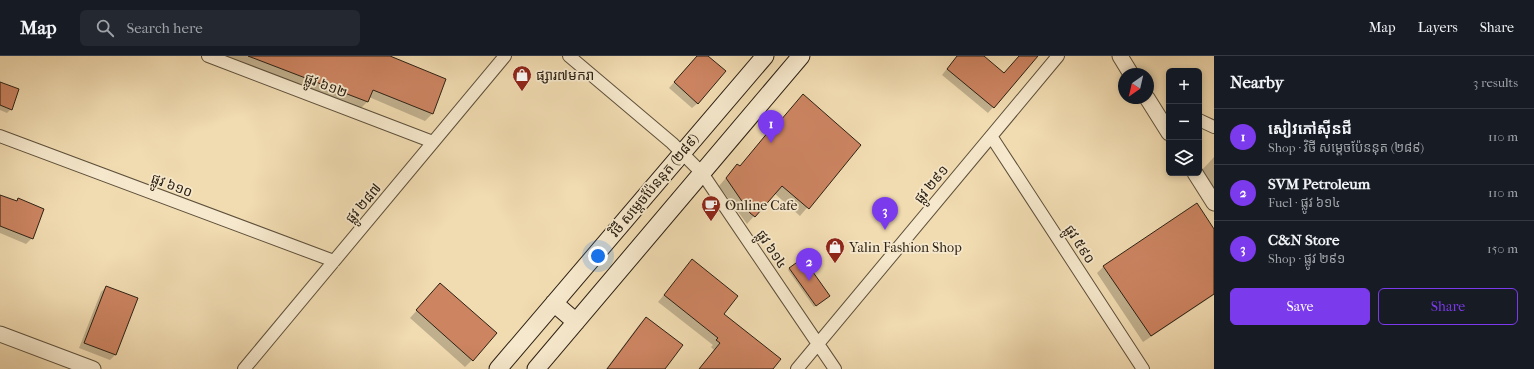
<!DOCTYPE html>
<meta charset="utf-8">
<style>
body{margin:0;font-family:"IM FELL French Canon","Noto Sans Khmer",serif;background:#242831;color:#f1f3f6}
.controls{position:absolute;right:12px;top:12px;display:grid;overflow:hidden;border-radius:6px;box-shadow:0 2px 6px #0003}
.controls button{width:36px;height:36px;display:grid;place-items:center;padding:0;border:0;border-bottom:1px solid #363941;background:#171b24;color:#f1f3f6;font:20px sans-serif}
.compass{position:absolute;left:1118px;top:12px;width:36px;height:36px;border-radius:50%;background:#171b24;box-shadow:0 2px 6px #0003;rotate:214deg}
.you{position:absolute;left:598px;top:200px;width:14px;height:14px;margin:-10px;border:3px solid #fff;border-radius:50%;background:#1a73e8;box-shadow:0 0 0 6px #1a73e833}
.badge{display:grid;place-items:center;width:26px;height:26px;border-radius:50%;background:#7c3aed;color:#fff;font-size:13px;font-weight:700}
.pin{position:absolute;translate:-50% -33px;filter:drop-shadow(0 1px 2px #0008)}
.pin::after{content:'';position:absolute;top:21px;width:14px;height:12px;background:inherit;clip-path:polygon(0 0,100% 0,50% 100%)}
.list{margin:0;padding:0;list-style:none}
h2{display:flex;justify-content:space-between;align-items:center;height:52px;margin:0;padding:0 16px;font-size:17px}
h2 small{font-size:13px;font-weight:400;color:#9ea1a6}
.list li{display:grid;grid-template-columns:26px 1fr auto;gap:12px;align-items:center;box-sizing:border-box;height:56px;padding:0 16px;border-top:1px solid #363941}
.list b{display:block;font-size:15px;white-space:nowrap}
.list p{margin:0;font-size:13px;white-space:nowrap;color:#9ea1a6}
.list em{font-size:13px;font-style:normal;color:#9ea1a6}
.actions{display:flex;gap:8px;padding:12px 16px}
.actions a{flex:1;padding:9px 0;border:1px solid #7c3aed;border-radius:6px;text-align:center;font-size:14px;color:#7c3aed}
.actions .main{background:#7c3aed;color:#fff}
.icon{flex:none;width:22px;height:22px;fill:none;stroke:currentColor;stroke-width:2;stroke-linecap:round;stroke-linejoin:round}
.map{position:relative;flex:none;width:1214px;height:313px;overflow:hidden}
header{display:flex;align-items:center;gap:24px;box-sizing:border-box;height:56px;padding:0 20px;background:#171b24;border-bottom:1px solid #363941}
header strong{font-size:19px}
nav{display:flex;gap:22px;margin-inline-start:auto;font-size:14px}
.search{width:280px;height:36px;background:#242831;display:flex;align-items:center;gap:10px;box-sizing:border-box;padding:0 14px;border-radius:6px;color:#9ea1a6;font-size:15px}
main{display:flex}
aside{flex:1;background:#171b24}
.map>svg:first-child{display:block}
.shadow{fill:#0003}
.building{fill:#cc8461;stroke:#2c2114}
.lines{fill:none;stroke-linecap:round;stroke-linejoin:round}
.minor-casing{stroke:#5d503b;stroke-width:14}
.tertiary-casing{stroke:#5d503b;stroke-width:17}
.secondary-casing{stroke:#2c2114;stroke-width:19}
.minor{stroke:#f6e8cc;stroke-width:12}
.tertiary{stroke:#f6e8cc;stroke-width:15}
.secondary{stroke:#f6e8cc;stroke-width:17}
.labels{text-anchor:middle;stroke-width:3.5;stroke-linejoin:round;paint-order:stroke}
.poi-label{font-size:14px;fill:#2c2114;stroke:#f6e8cc;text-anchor:start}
.street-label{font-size:14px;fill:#2c2114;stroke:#f6e8cc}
</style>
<header>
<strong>Map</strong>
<div class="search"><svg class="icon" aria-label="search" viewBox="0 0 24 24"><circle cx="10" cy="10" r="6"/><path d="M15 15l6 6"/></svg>Search here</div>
<nav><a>Map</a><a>Layers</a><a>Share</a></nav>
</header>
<main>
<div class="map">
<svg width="1214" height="313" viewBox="0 0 1214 313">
<rect width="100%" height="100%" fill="#f1dbb1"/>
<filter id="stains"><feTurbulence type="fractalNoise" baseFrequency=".005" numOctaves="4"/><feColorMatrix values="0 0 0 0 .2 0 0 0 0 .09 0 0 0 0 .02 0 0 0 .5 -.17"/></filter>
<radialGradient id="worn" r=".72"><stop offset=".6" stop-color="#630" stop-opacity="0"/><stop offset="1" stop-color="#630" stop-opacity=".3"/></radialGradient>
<!-- shadow -->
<path class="shadow" d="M221,0H387L445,23L432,58L425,65L369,41L367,46L361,52Z
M697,0H707L698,47L692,52L669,32Z
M957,0H982L1004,18L1019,0H1037L988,57L942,19Z
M0,30L11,53L7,57L0,54Z
M775,72L860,89L800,160L774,137L747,168L719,130L737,109L739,111Z
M1214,101V144L1201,120L1202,114Z
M0,140L32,182L26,188L0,177Z
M1214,174V239L1143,286L1097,217L1103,211Z
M692,205L722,259L772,313H699L714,294L711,291L713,289L658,246Z
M790,212L827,242L814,251L788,214Z
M106,231L115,299L110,304L79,292L101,236Z
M434,235L472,304L465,311L410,262Z
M646,262L664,313H606L639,269Z"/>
<!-- building -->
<path class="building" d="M248,0H390L446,23L433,58L373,34L368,46Z
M697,0H708L726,15L698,48L674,26Z
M957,0H984L1004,17L1019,0H1038L994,52L947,13Z
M0,26L19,33L12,54L0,49Z
M803,38L861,89L809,153L782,130L755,161L750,157L726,122L737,108L740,110L774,69L775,71Z
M0,139L17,145L18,142L44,153L33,183L0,170Z
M1197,147L1214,173V238L1151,280L1103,210Z
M803,202L830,240L816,250L789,212Z
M692,203L738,240L724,258L781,303L773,313H699L720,287L716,284L718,282L664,239Z
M440,227L497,277L473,305L416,254Z
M106,230L138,242L116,299L84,287Z
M646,261L683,289L665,313H607Z"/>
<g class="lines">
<!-- minor casing -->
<g class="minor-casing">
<path id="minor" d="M208,0L433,86
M569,0L672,87L702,117L835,313
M1199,64L1214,71
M0,80L334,205
M991,80L1143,313
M244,313L505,0
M797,313L1058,0"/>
</g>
<!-- tertiary casing -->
<g class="tertiary-casing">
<path id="tertiary" d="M1120,0L1131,18
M1147,42L1169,77
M1195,117L1214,147
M0,278L93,313"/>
</g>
<!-- secondary casing -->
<g class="secondary-casing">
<path id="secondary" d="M554,247L576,266
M498,313L765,0
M536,313L801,0"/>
</g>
<!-- minor -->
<use href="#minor" class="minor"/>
<!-- tertiary -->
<use href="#tertiary" class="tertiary"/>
<!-- secondary -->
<use href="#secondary" class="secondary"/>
</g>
<!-- icons -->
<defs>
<g id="shop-pin" transform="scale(1)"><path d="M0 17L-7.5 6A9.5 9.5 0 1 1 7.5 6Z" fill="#8f2418" stroke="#f6e8cc"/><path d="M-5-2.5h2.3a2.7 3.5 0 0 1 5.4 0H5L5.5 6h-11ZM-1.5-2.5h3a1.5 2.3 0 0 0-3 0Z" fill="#fff"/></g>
<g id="cafe-pin" transform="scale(1)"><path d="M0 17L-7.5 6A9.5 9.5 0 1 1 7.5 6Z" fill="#8f2418" stroke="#f6e8cc"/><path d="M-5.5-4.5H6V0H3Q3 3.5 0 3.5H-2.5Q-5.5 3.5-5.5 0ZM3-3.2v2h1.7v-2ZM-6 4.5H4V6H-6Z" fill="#fff"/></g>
</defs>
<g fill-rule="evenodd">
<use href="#shop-pin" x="522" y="19"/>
<use href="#cafe-pin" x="711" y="149"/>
<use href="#shop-pin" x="835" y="191"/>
</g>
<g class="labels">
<!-- poi labels -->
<g class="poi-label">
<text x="536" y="24">ផ្សារ៧មករា</text>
<text x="725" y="154">Online Cafe</text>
<text x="849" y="196">Yalin Fashion Shop</text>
</g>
<!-- street labels -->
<g class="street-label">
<text transform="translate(326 29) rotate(21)" y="5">ផ្លូវ ៦១២</text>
<text transform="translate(931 128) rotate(-50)" y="5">ផ្លូវ ២៩១</text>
<text transform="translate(172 129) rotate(21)" y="5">ផ្លូវ ៦១០</text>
<text transform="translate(654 129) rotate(-50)" y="5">វិថី សម្តេចប៉ែននុត (២៨៩)</text>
<text transform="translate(363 147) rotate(-50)" y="5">ផ្លូវ ២៨៧</text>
<text transform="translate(1080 188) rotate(57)" y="5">ផ្លូវ ៥៩០</text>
<text transform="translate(772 193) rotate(56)" y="5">ផ្លូវ ៦១៤</text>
</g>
</g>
<rect width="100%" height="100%" filter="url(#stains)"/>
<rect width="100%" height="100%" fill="url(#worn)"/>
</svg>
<div class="controls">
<button>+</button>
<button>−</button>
<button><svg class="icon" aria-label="layers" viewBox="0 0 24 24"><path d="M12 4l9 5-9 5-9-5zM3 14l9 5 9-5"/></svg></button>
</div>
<svg class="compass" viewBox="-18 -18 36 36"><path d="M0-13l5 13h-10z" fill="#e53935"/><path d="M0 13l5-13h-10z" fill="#9ea1a6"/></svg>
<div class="you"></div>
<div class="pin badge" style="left:771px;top:87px">1</div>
<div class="pin badge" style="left:809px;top:225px">2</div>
<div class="pin badge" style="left:885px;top:174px">3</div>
</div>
<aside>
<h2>Nearby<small>3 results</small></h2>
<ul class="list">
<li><span class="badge">1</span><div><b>សៀវភៅស៊ីនជី</b><p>Shop · វិថី សម្តេចប៉ែននុត (២៨៩)</p></div><em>110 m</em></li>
<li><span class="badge">2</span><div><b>SVM Petroleum</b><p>Fuel · ផ្លូវ ៦១៤</p></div><em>110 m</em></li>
<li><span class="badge">3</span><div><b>C&amp;N Store</b><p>Shop · ផ្លូវ ២៩១</p></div><em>150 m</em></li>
</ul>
<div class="actions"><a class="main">Save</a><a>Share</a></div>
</aside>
</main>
